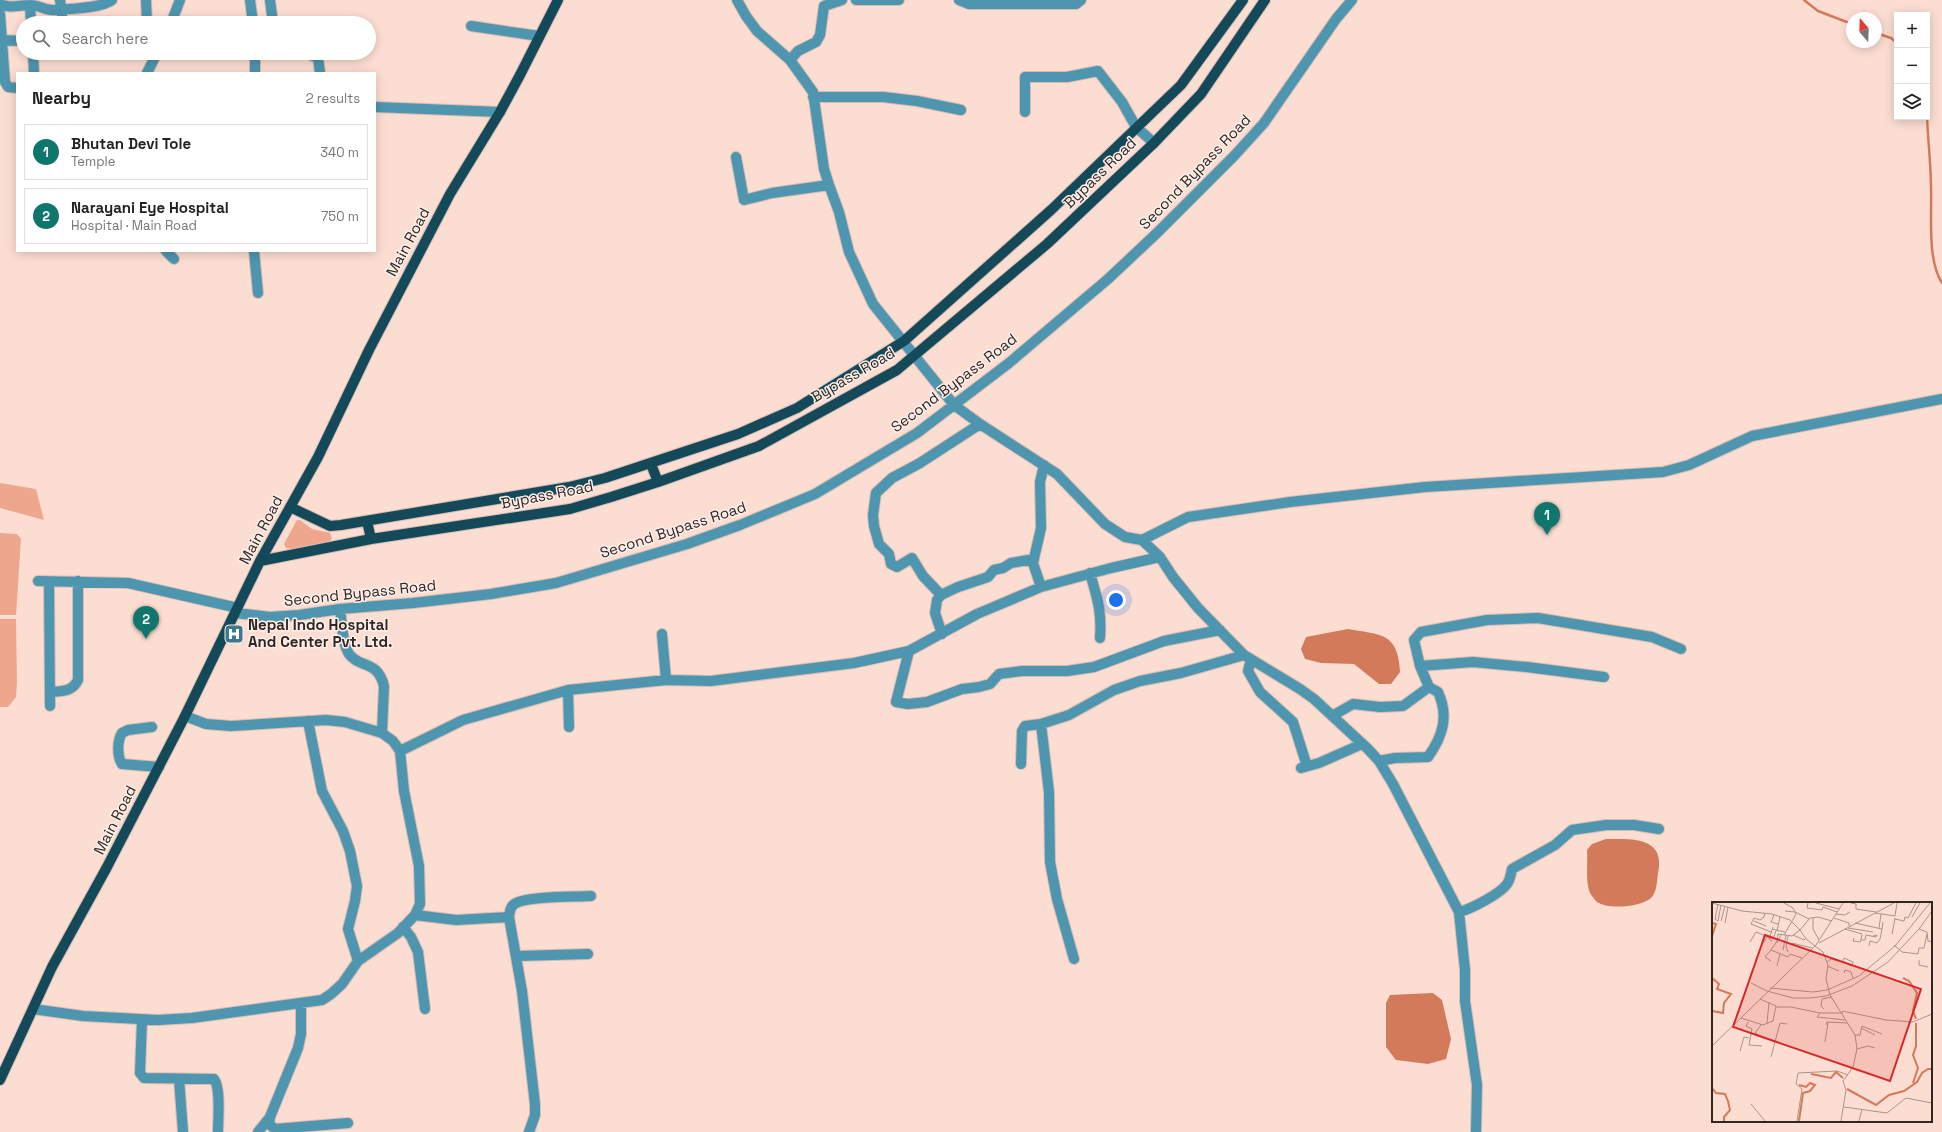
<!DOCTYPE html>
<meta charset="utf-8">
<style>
body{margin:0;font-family:"Space Grotesk",sans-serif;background:#f2f2f2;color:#222}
.controls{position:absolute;right:12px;top:12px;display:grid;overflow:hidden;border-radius:0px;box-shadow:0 2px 10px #0003}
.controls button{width:36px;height:36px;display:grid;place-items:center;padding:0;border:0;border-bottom:1px solid #e0e0e0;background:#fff;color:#222;font:20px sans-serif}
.compass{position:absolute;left:1846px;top:12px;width:36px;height:36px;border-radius:50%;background:#fff;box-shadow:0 2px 10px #0003;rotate:341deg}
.you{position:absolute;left:1116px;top:600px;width:14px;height:14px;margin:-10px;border:3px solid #fff;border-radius:50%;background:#1a73e8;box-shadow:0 0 0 6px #1a73e833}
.badge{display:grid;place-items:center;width:26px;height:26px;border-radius:50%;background:#0f766e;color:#fff;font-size:13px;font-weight:700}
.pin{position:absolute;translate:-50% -33px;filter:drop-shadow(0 1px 2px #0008)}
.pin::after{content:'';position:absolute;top:21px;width:14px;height:12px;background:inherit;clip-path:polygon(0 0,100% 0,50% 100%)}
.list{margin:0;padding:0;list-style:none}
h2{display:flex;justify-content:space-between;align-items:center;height:52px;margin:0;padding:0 16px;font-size:17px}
h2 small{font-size:13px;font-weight:400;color:#767676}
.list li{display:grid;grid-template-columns:26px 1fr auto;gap:12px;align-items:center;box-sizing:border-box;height:56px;margin:0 8px 8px;padding:0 8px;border:1px solid #e0e0e0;border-radius:0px}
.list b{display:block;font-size:15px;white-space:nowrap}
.list p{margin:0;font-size:13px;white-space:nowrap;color:#767676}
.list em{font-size:13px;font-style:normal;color:#767676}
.icon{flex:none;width:22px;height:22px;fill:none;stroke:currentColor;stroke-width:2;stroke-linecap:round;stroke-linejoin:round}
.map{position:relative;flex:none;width:1942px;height:1132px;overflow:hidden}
.search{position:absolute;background:#fff;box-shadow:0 2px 10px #0003;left:16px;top:16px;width:360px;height:44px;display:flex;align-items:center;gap:10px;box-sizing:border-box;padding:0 14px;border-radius:22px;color:#767676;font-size:15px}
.panel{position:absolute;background:#fff;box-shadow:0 2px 10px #0003;left:16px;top:72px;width:360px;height:180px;border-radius:0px}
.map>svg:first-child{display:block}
.green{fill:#eea68d}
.water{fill:#d37a5b}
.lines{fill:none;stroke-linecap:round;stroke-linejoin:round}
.stream{stroke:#d37a5b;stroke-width:2.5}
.minor-casing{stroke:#d8bcb2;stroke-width:12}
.major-casing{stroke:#d8bcb2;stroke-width:12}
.minor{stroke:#4e95af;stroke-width:10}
.major{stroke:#14495a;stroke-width:10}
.labels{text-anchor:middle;stroke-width:3;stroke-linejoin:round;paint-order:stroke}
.street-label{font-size:15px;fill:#322623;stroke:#fcefea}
.poi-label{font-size:15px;font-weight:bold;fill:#322623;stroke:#fcefea;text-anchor:start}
.inset-river{fill:none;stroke:#d37a5b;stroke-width:2}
.inset-road{fill:none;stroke:#ab948c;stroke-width:1}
.view{fill:#d62828;fill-opacity:0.15;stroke:#d62828;stroke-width:2}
.inset-edge{fill:none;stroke:#322623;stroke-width:2}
</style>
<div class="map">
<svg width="1942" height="1132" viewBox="0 0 1942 1132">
<rect width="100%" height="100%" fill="#fcddd2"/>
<!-- green -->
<path class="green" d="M0,483L36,489L44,520L0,508Z
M297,520H300L312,529L330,533L332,539L327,543L292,549L286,548L284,544Z
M0,533L17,534L21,539L16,615H0Z
M0,619H16L17,683L16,697L8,707H0Z"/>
<!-- water -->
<path class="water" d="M1348,629C1381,635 1398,632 1400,672L1391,684H1379L1354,664L1321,663L1305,659L1301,649L1306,637Z
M1606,839C1631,839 1666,836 1658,873C1657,880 1657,891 1652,897C1643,907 1608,910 1597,902C1595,900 1592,896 1590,893C1585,881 1588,862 1587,850L1592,844Z
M1433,993L1442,1000L1451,1039L1446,1059L1428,1064L1396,1060L1386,1047V1003L1390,995Z"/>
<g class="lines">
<!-- stream -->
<path class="stream" d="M1804,0L1818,11L1852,24
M1876,33L1891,38L1897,43
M1927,117C1928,141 1931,165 1931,188C1932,215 1927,260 1942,283"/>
<!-- minor casing -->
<g class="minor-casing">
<path id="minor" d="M60,0L63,23
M146,0L147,23
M250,0L253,23
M270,0L273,23
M737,0L746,16L757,31L790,60L813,92L824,169L829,185L839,212L849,252L873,304L954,405L980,424L1057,474L1105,524L1125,537L1142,540L1188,517L1290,502L1425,487L1663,472L1689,465L1752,436L1942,399
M856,0H899
M959,0L969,4H1076L1081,0
M0,4C11,9 19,5 30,5C39,5 47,11 55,10C68,9 103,8 112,0
M30,5L31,23
M0,14L5,82L8,87L17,88
M171,23L180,0
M311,23H349
M471,26L539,36
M2,40L23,41
M33,53L34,73
M305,53L318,58L320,73
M790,60L798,51L816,42L820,35L824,6L842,0
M147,73L157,53
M255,73V53
M813,97H883L917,101L961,110
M375,107L500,112
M1025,112V77H1067L1098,71L1122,102L1136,127L1154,143
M736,157L744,200L772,193L829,185
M166,251L174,259
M254,251L258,293
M1142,540L1160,557L1173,577L1198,608L1244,655L1300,689L1314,699L1368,749L1379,761L1393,784L1459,912L1465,970V1001L1477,1085L1476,1132
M1090,573C1097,598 1102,611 1100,638
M38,581L128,583L238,608
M49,582L50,706
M1041,587L1033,563L1041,528L1040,482L1044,465
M941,595L923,576L912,558L897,567L891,564L889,554L879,544L874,526L873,515L876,493L892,478L920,463L980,424
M340,609C342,622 342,643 349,654C360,669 377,659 384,686L382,733
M236,613L270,617L299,615L340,609L413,603L491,594L556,583L687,544L740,525L815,494L917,433L1009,363L1108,279L1158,232L1234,156L1264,123L1336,19L1352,0
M662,634L666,680
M942,634L935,613L937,600L941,595L958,587L988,577L994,570L1003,568L1011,563L1034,559
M909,651L896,702L908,704L927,702L962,689L979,687L990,684L999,674L1022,671H1067L1094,667L1164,641L1220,630
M1251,659L1248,671L1260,692L1293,722L1307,766
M1420,666L1473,662L1527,667L1604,677
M568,690L569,727
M50,692C62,691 72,692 78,680V581
M1332,716L1353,704L1380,707L1403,706L1429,687
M308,721L322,791L343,831L350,851L357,886L355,901L348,929L358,961
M1041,724L1049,792L1050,862L1057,899L1074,959
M152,727L128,730L122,733C117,741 117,756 122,764L159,767
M400,751L463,720L568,690L666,680L711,681L854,663L909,651L977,614L1041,587L1111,568L1160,557
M1379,761L1395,758L1428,757C1443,736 1449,716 1438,692L1429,687L1420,666L1414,640L1421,632L1487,620L1538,618L1652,637L1681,649
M1021,764L1022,731L1025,726L1041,724L1069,715L1114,690L1140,681L1181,673L1244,655
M1301,768L1319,763L1362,744
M1459,912C1471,909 1500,894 1507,884C1510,880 1511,874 1512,869L1555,845L1572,830L1606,825H1634L1659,829
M415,915L456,920L509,917
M403,927L411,937L418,952L425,1009
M517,956L588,954
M301,1003V1034L298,1048L270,1117L269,1124L275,1129L348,1123
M33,1009L83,1016L158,1020L192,1018L322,1000L331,994L342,984L358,961L398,933L415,915L420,904L419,866L404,791L400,751L393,741L382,733L345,722L326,720L231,726L206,724L185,716
M142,1020L140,1073L144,1078L214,1079C221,1088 218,1120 218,1132
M179,1079L183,1132
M258,1132L270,1117
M529,1132L535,1115V1104L522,991L509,917C510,911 510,906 516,903C529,896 574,897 591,896"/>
</g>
<!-- major casing -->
<g class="major-casing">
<path id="major" d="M651,464L658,482
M290,507L330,526L341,525L569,487L605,478L738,434L797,408L904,341L1051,210L1181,85L1243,0
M367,521L371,539
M260,561L371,539L570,509L611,497L658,482L759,446L897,370L1047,244L1154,143L1201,94L1265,0
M0,1080L52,967L107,867L185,716L260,561L318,457L369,350L450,194L500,112L520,75L558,0"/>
</g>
<!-- minor -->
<use href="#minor" class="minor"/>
<!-- major -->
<use href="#major" class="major"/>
</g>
<!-- icons -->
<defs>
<g id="hospital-square" transform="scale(1)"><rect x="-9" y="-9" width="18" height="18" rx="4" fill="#3c798f" stroke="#fcefea"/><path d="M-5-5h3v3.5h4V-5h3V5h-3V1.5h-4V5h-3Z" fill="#fff"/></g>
</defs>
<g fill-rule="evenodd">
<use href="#hospital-square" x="234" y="634"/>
</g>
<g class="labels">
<!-- street labels -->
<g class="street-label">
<text transform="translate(1195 172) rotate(-46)" y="5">Second Bypass Road</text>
<text transform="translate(1100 173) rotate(-44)" y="5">Bypass Road</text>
<text transform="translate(408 242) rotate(-62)" y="5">Main Road</text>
<text transform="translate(853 375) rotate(-30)" y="5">Bypass Road</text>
<text transform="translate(954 383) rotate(-37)" y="5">Second Bypass Road</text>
<text transform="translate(547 495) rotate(-11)" y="5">Bypass Road</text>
<text transform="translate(261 530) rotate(-62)" y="5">Main Road</text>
<text transform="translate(673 530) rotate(-18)" y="5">Second Bypass Road</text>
<text transform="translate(360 593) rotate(-6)" y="5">Second Bypass Road</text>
<text transform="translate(115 820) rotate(-63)" y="5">Main Road</text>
</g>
<!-- poi labels -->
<g class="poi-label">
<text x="248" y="630">Nepal Indo Hospital<tspan x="248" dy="17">And Center Pvt. Ltd.</tspan></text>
</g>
</g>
<!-- overview -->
<g transform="translate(1712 902)">
<rect width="220" height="220" fill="#fcddd2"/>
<path class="inset-river" d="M0,21L4,22L0,34M0,76L7,82L5,87L19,92L12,101L11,111L0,109M191,76L197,79L205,91L201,109L204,117M99,172L119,176L124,170L131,176M201,181L206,166L201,153L204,144V121M0,186L4,191L13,192L16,199L18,208L12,215V219M135,187L164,203L177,193L192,189L205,180L210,171L216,167H220M87,219L91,191L98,189L103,183L98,181L94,185L87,183"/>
<path class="inset-road" d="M0,1L30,9L60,12L78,18L88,28L98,16L106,15L120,19M72,1L81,6L84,12L72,33M96,1L95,6L110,8L111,5L125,10M104,1L127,7M139,1L144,2V7L164,10M6,2L3,17L6,19M73,9L83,10L97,17M53,11L52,15L48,18L42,16L39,22L59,30M163,11L183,14L185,1M124,12L133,13L138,10M62,13L59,20L66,22M200,15L208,1M101,16V27L107,38M122,16L137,21V24M183,17L192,19L193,15L196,16L204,1M6,19L9,3M9,19L13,4M42,19L54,24M13,21L16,5M143,21L170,27L171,20M136,26L161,30M167,26L169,12M60,27L73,30M133,27L150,32L149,38H153L154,33L164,35L165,33L161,34M207,27L215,30L216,39L220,40M65,29L68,15M70,32L59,48L76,55L78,52L90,56M180,32L183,16M81,33L92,38L94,36M52,34L51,41L55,35M76,34L74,45L76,50M142,36L141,39L148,40L149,38M60,39L57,37L61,25M38,40L44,30L61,37L64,29M65,41L66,32L80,34L88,28L94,37L111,50L116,63L114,77L118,93L143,133L145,147L141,165L131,179L134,188L129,219M80,41L100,46M107,41L182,1M182,43L190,50L206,52L207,46H212L215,32M157,44L158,39L165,41L168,37L170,27M59,48L53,55L59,59M71,48L74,33M207,58V63L216,65M115,60L119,57L130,60L132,56L141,60L140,64L130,60M65,64L68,52M115,64L127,69M132,71L133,68L139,70L141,76M39,81L55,89M58,86L101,90L115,88L147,74L183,44L218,1M55,89L81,96H98L114,94L140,84L176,60L207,27L220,9M64,105H79L108,111H131M112,107L109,104L110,97L120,95M130,109L174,118L201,120L220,112M108,111L105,115L133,118M29,116L51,123L61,119L64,104L48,97M36,120L34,124L40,127L37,143L50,144M55,121L57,100M49,123L43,131L49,134M114,123L115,120L135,121M149,126L163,133M143,133H148L150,124L170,132M113,140L116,121M0,144L104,43L131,1M145,147L156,144L163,146M28,149L32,135L37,136M59,155L68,121L75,122M39,202L53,219M132,205L175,211L194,196L220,201M85,219L90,187L84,182L86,171L125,169L136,173M147,219L150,207"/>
<path class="view" d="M53,33L209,87L178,179L21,125Z"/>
<rect width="220" height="220" class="inset-edge"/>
</g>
</svg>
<div class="controls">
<button>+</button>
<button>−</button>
<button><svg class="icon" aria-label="layers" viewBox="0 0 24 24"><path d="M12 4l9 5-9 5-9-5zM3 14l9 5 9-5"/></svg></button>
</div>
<svg class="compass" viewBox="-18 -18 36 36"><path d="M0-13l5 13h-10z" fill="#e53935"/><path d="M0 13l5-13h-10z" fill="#767676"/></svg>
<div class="you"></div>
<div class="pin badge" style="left:1547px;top:535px">1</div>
<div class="pin badge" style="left:146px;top:639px">2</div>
<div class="search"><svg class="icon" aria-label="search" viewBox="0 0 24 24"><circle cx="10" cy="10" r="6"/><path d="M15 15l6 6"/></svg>Search here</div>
<section class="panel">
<h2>Nearby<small>2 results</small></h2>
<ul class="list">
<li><span class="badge">1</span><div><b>Bhutan Devi Tole</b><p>Temple</p></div><em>340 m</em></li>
<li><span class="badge">2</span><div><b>Narayani Eye Hospital</b><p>Hospital · Main Road</p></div><em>750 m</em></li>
</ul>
</section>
</div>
